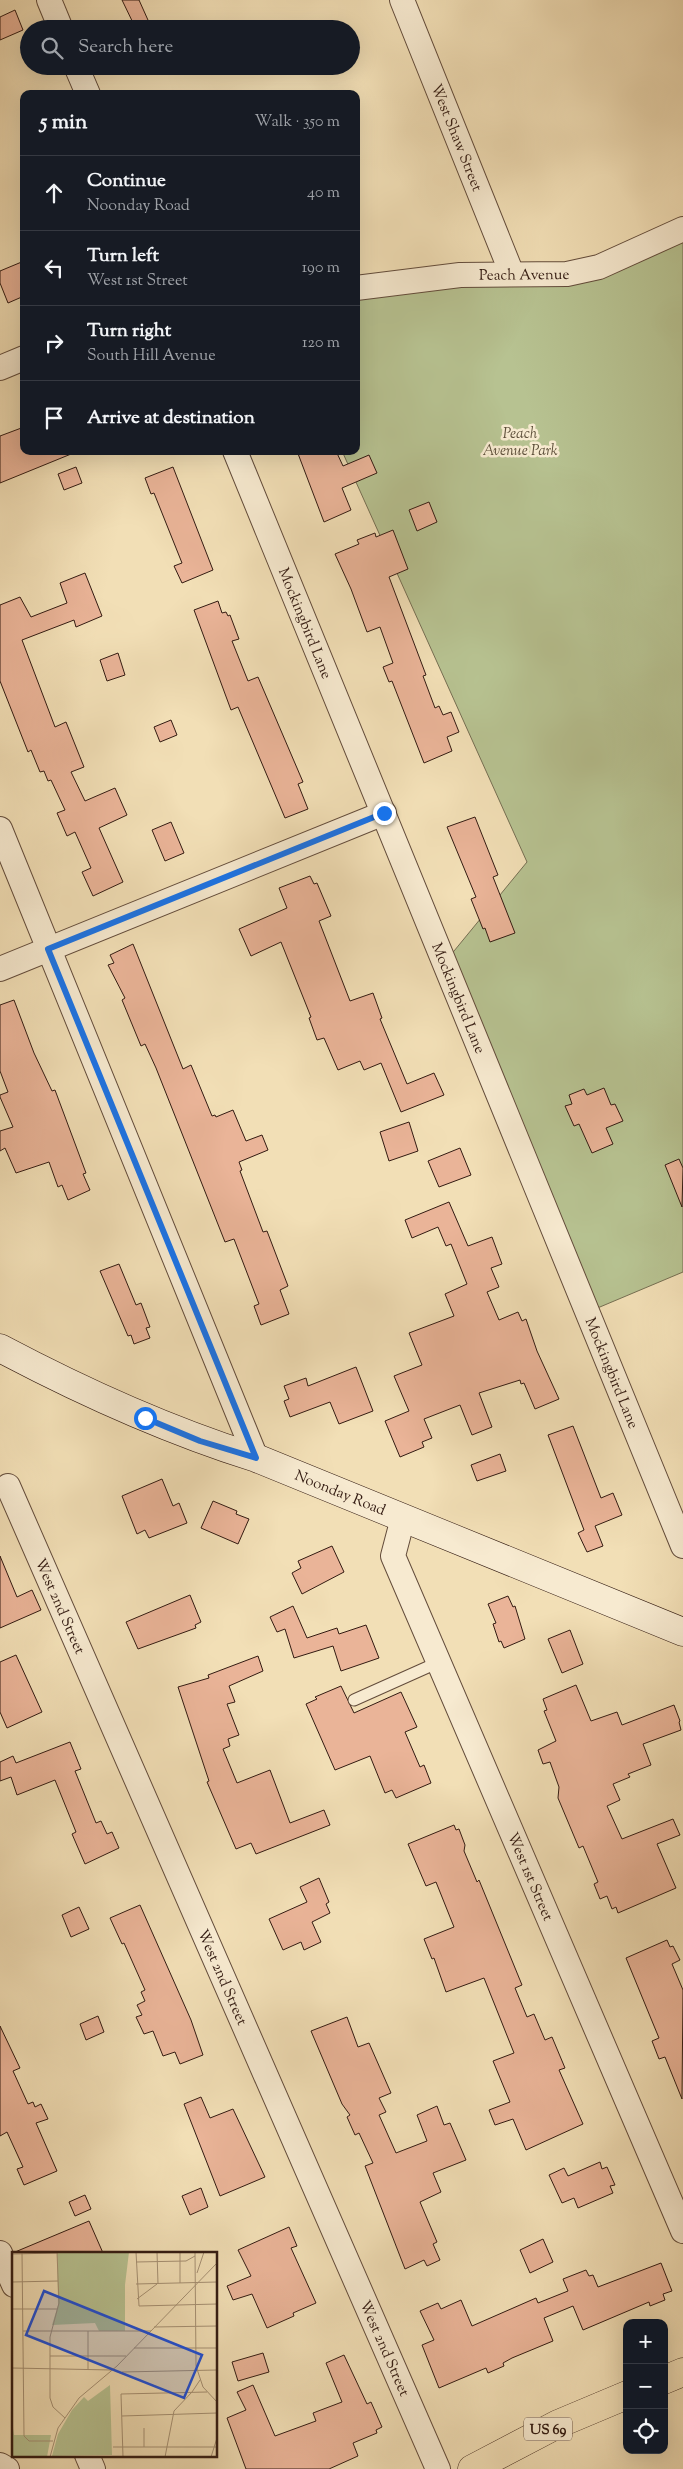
<!DOCTYPE html>
<meta charset="utf-8">
<style>
body{margin:0;font-family:"Sorts Mill Goudy",serif;background:#242831;color:#f1f3f6}
.controls{position:absolute;right:15px;bottom:15px;display:grid;overflow:hidden;border-radius:10px;box-shadow:0 5px 20px #0002}
.controls button{width:45px;height:45px;display:grid;place-items:center;padding:0;border:0;border-bottom:1px solid #363941;background:#171b24;color:#f1f3f6;font:25px sans-serif}
.stop{position:absolute;width:15px;height:15px;margin:-11px;border:4px solid #1a73e8;border-radius:50%;background:#fff}
.stop.end{background:#1a73e8;border-color:#fff;box-shadow:0 1px 5px #0008}
.list{margin:0;padding:0;list-style:none}
h2{display:flex;justify-content:space-between;align-items:center;height:65px;margin:0;padding:0 20px;font-size:21px}
h2 small{font-size:16px;font-weight:400;color:#9ea1a6}
.list li{display:grid;grid-template-columns:32px 1fr auto;gap:15px;align-items:center;box-sizing:border-box;height:75px;padding:0 20px;border-top:1px solid #363941}
.list b{display:block;font-size:19px;white-space:nowrap}
.list p{margin:0;font-size:16px;white-space:nowrap;color:#9ea1a6}
.list em{font-size:16px;font-style:normal;color:#9ea1a6}
.icon{flex:none;width:28px;height:28px;fill:none;stroke:currentColor;stroke-width:2;stroke-linecap:round;stroke-linejoin:round}
.map{position:relative;flex:none;width:683px;height:2469px;overflow:hidden}
.search{position:absolute;background:#171b24;box-shadow:0 5px 20px #0002;left:20px;top:20px;width:340px;height:55px;display:flex;align-items:center;gap:12px;box-sizing:border-box;padding:0 18px;border-radius:28px;color:#9ea1a6;font-size:19px}
.panel{position:absolute;background:#171b24;box-shadow:0 5px 20px #0002;left:20px;top:90px;width:340px;height:365px;border-radius:10px}
.map>svg:first-child{display:block}
.green{fill:#b7c291;stroke:#756e52}
.building{fill:#eab498;stroke:#331b12}
.lines{fill:none;stroke-linecap:round;stroke-linejoin:round}
.lane-casing{stroke:#634c3b;stroke-width:13}
.street-casing{stroke:#634c3b;stroke-width:26}
.secondary-casing{stroke:#331b12;stroke-width:29}
.primary-casing{stroke:#331b12;stroke-width:29}
.lane{stroke:#f7ead0;stroke-width:11}
.street{stroke:#f7ead0;stroke-width:24}
.secondary{stroke:#f7ead0;stroke-width:28}
.primary{stroke:#f2dfb6;stroke-width:28}
.route{stroke:#1a73e8;stroke-width:6}
.labels{text-anchor:middle;stroke-width:5;stroke-linejoin:round;paint-order:stroke}
.shield{fill:#f7ead0;stroke:#6e594b;stroke-width:1}
.shield-label{font-size:14px;font-weight:bold;fill:#331b12}
.street-label{font-size:15px;fill:#331b12;stroke:#f7ead0}
.park-label{font-size:15px;font-style:italic;fill:#5b4d38;stroke:#f7ead0}
.inset-road{fill:none;stroke:#a69174;stroke-width:1}
.view{fill:#1d4ed8;fill-opacity:0.15;stroke:#1d4ed8;stroke-width:2.5}
.inset-edge{fill:none;stroke:#331b12;stroke-width:2.5}
</style>
<div class="map">
<svg width="683" height="2469" viewBox="0 0 683 2469">
<rect width="100%" height="100%" fill="#f2dfb6"/>
<filter id="stains"><feTurbulence type="fractalNoise" baseFrequency=".004" numOctaves="4"/><feColorMatrix values="0 0 0 0 .2 0 0 0 0 .09 0 0 0 0 .02 0 0 0 .5 -.17"/></filter>
<radialGradient id="worn" r=".72"><stop offset=".6" stop-color="#630" stop-opacity="0"/><stop offset="1" stop-color="#630" stop-opacity=".3"/></radialGradient>
<!-- green -->
<path class="green" d="M683,223V1272L588,1312L445,962L527,862L342,451H356V292L567,274Z"/>
<!-- building -->
<path class="building" d="M122,0H139L152,29H136Z
M15,10L23,30L0,40V17Z
M24,261V296L8,303L0,283V271Z
M24,427V451L76,452L0,483V436Z
M297,451H336L343,466L369,455L377,473L342,488L351,510L324,522Z
M76,467L82,483L64,490L58,474Z
M173,467L213,570L182,583L174,566L182,563L154,493L151,494L145,478Z
M429,502L437,522L417,531L409,510Z
M393,530L408,569L389,577L426,675L423,676L435,708L439,706L443,715L451,712L459,732L447,737L452,751L424,763L392,681L389,682L383,667L393,663L380,627L367,632L351,589L335,554L359,544L357,540L375,533L376,537Z
M85,573L102,616L76,627L74,620L22,640L55,727L66,722L84,767L71,772L85,801L115,788L127,815L99,828L123,882L93,896L82,872L91,868L75,832L67,836L57,813L65,810L51,780L48,781L44,771L40,772L31,750L28,752L0,681V605L20,597L31,617L67,603L60,583Z
M218,601L222,613L226,612L228,616L230,615L239,639L232,641L248,681L258,677L303,782L298,784L308,809L285,818L238,707L231,710L194,610Z
M118,653L125,675L107,681L100,660Z
M171,720L177,735L160,742L154,727Z
M475,817L498,875L493,877L515,933L490,942L485,928L483,929L471,899L476,897L447,827Z
M171,822L184,853L165,861L152,830Z
M310,876L314,884L317,883L331,916L319,921L350,1001L373,993L382,1018L380,1019L407,1084L434,1073L444,1095L401,1112L381,1063L364,1070L360,1061L338,1070L324,1038L317,1040L309,1018L311,1017L281,942L251,956L239,929L287,908L279,888Z
M133,944L183,1069L191,1065L212,1116L215,1115L216,1117L233,1110L246,1141L262,1135L268,1150L239,1162L242,1170L240,1171L263,1232L267,1231L288,1286L280,1290L289,1314L261,1325L254,1306L259,1304L234,1239L225,1242L156,1068L145,1044L141,1046L122,1000L125,998L108,965L114,963L110,955Z
M14,1000L34,1053L52,1091L55,1090L86,1173L83,1174L90,1190L68,1200L62,1185L58,1187L49,1162L16,1173L5,1148L0,1151V1131L13,1127L0,1097V1095L8,1092L0,1071V1005Z
M604,1088L611,1105L615,1104L623,1121L606,1128L613,1144L592,1153L579,1124L574,1126L565,1106L572,1104L569,1095L584,1089L587,1095Z
M409,1122L418,1151L389,1161L380,1132Z
M460,1148L471,1175L439,1187L428,1161Z
M679,1159L683,1168L682,1207L665,1165Z
M449,1202L468,1246L492,1237L502,1264L491,1268L499,1287L487,1292L499,1320L518,1312L522,1321L526,1319L537,1351L559,1399L535,1409L524,1383L521,1384L520,1380L479,1393L492,1427L472,1435L460,1405L424,1419L432,1438L422,1442L424,1447L400,1457L385,1421L409,1411L394,1376L422,1365L409,1333L454,1316L445,1294L467,1284L451,1244L446,1246L438,1227L412,1238L405,1220Z
M119,1264L136,1305L141,1303L150,1327L146,1328L150,1338L134,1344L131,1335L128,1336L100,1271Z
M356,1367L373,1411L339,1424L330,1402L290,1417L284,1401L289,1399L284,1386L306,1378L308,1386Z
M573,1426L601,1498L613,1493L622,1515L595,1526L603,1546L587,1552L578,1533L584,1530L548,1435Z
M500,1454L506,1471L477,1481L471,1465Z
M162,1479L173,1506L179,1503L187,1523L149,1538L145,1530L137,1534L122,1496Z
M213,1501L237,1511L236,1514L249,1519L238,1544L201,1528Z
M332,1546L344,1572L302,1594L292,1573L301,1568L298,1561Z
M0,1556L17,1597L32,1590L41,1610L0,1628Z
M190,1595L201,1622L195,1625L196,1628L138,1649L126,1622Z
M508,1596L513,1607L515,1606L525,1639L504,1648L501,1641L499,1642L493,1624L496,1623L488,1604Z
M293,1606L307,1638L337,1628L339,1634L366,1625L379,1658L341,1671L333,1646L294,1658L285,1629L277,1632L270,1617Z
M570,1630L583,1664L562,1673L548,1639Z
M16,1655L42,1712L7,1728L0,1712V1662Z
M258,1656L263,1671L229,1686L235,1702L227,1704L239,1735L228,1739L230,1746L223,1749L237,1783L270,1770L290,1823L324,1810L330,1825L256,1854L251,1843L236,1849L207,1782L209,1781L178,1687L209,1678L208,1675Z
M576,1685L591,1721L617,1712L622,1725L674,1705L680,1721L679,1722L681,1730L643,1744L651,1765L628,1774L630,1777L613,1784L620,1800L607,1806L622,1839L673,1819L680,1835L657,1844L676,1888L618,1913L616,1907L612,1909L607,1896L600,1899L594,1884L598,1882L583,1846L579,1848L558,1798L559,1787L550,1762L543,1764L538,1750L556,1741L544,1711L547,1710L543,1699Z
M341,1686L354,1713L401,1692L417,1727L405,1732L420,1767L424,1765L431,1783L396,1798L392,1790L385,1793L370,1756L335,1770L306,1704L317,1699L315,1697Z
M70,1742L81,1769L75,1771L96,1823L101,1821L107,1834L112,1832L119,1848L85,1864L72,1834L76,1832L55,1780L17,1795L11,1777L0,1781V1762L13,1756L16,1763Z
M454,1825L456,1830L459,1829L465,1845L464,1851L477,1882L479,1880L522,1985L515,1988L527,2017L534,2014L545,2040L552,2037L565,2068L559,2070L583,2124L526,2150L513,2119L495,2125L489,2110L510,2102L493,2061L514,2053L484,1978L446,1992L434,1958L432,1959L424,1939L454,1927L436,1882L426,1886L408,1844Z
M319,1878L329,1902L326,1904L330,1913L312,1922L321,1942L304,1950L301,1942L283,1950L269,1919L307,1902L300,1887Z
M140,1905L191,2020L203,2055L180,2064L175,2052L163,2056L153,2031L144,2034L136,2017L142,2015L137,2005L145,2001L141,1992L145,1990L124,1943L122,1944L110,1918Z
M79,1907L89,1929L71,1937L62,1915Z
M667,1940L670,1947L673,1946L680,1960L672,1964L683,1990L682,2099L665,2057L659,2059L652,2041L659,2038L626,1958Z
M98,2016L104,2032L86,2040L80,2024Z
M347,2017L358,2047L369,2043L391,2093L379,2098L386,2112L379,2115L396,2153L427,2141L417,2115L437,2106L444,2125L450,2123L466,2160L433,2173L441,2192L420,2202L437,2242L433,2244L440,2260L427,2266L424,2260L405,2269L365,2166L373,2163L359,2133L355,2135L347,2117L350,2115L342,2104L311,2031Z
M0,2026L20,2068L13,2071L28,2104L33,2102L35,2107L41,2104L48,2119L36,2123L57,2171L24,2185L17,2169L23,2167L7,2132L0,2136Z
M201,2097L210,2118L233,2109L265,2177L220,2196L184,2104Z
M600,2162L602,2169L607,2167L615,2185L610,2186L613,2193L578,2208L574,2198L562,2203L549,2175L564,2168L568,2176Z
M201,2188L208,2207L190,2215L182,2196Z
M85,2195L91,2209L75,2216L69,2202Z
M89,2221L103,2253L15,2252Z
M289,2227L297,2246L291,2248L316,2303L293,2313L294,2316L267,2328L252,2294L233,2300L227,2286L251,2276L238,2250Z
M543,2239L553,2262L530,2273L520,2250Z
M661,2263L672,2291L663,2294L665,2300L650,2306L649,2302L583,2330L573,2306L544,2318L553,2341L512,2358L503,2363L504,2366L488,2373L486,2368L439,2388L422,2345L434,2340L420,2311L438,2303L441,2309L461,2300L472,2326L536,2298L538,2303L568,2291L563,2279L586,2270L589,2276L593,2275L598,2287Z
M263,2353L269,2372L238,2381L232,2362Z
M344,2355L367,2404L371,2402L382,2427L376,2430L377,2433L353,2443L358,2456L329,2469H246L227,2418L246,2410L237,2392L253,2385L275,2436L316,2421L313,2413L342,2402L326,2363Z"/>
<g class="lines">
<!-- lane casing -->
<g class="lane-casing">
<path id="lane" d="M354,1700L439,1662"/>
</g>
<!-- street casing -->
<g class="street-casing">
<g id="street">
<path d="M49,0L61,29"/>
<path id="s1" d="M402,0L512,274"/>
<path d="M76,66L88,94"/>
<path id="s2" d="M356,288L460,275L567,274L599,267L683,229"/>
<path d="M0,368L24,358"/>
<path id="s3" d="M235,451L683,1546"/>
<path d="M0,829L256,1458"/>
<path d="M0,969L384,813"/>
<path id="s4" d="M8,1486L438,2469"/>
<path id="s5" d="M403,1518L393,1556L683,2231"/>
<path d="M0,2253L14,2285"/>
<path d="M87,2455L93,2469"/>
<path d="M0,2465L7,2469"/>
</g>
</g>
<!-- secondary casing -->
<g class="secondary-casing">
<g id="secondary">
<path id="s6" d="M0,1348C83,1392 167,1430 256,1458L683,1632"/>
</g>
</g>
<!-- primary casing -->
<g class="primary-casing">
<path id="primary" d="M664,2380L683,2372
M472,2469L558,2424L627,2395"/>
</g>
<!-- lane -->
<use href="#lane" class="lane"/>
<!-- street -->
<use href="#street" class="street"/>
<!-- secondary -->
<use href="#secondary" class="secondary"/>
<!-- primary -->
<use href="#primary" class="primary"/>
</g>
<g class="lines">
<!-- route -->
<path class="route" d="M145,1418L200,1441L256,1458L48,949L384,813"/>
</g>
<g class="labels">
<!-- shield labels -->
<rect class="shield" x="524" y="2417.5" width="48" height="23" rx="4"/>
<g class="shield-label">
<text x="548" y="2434">US 69</text>
</g>
<!-- street labels -->
<g class="street-label">
<text dy="5" stroke="none"><textPath href="#s1" startOffset="148">West Shaw Street</textPath></text>
<text dy="5" stroke="none"><textPath href="#s2" startOffset="169">Peach Avenue</textPath></text>
<text dy="5" stroke="none"><textPath href="#s3" startOffset="186">Mockingbird Lane</textPath></text>
<text dy="5" stroke="none"><textPath href="#s3" startOffset="591">Mockingbird Lane</textPath></text>
<text dy="5" stroke="none"><textPath href="#s3" startOffset="996">Mockingbird Lane</textPath></text>
<text dy="5" stroke="none"><textPath href="#s6" startOffset="370">Noonday Road</textPath></text>
<text dy="5" stroke="none"><textPath href="#s4" startOffset="131">West 2nd Street</textPath></text>
<text dy="5" stroke="none"><textPath href="#s5" startOffset="388">West 1st Street</textPath></text>
<text dy="5" stroke="none"><textPath href="#s4" startOffset="536">West 2nd Street</textPath></text>
<text dy="5" stroke="none"><textPath href="#s4" startOffset="941">West 2nd Street</textPath></text>
</g>
<!-- park labels -->
<g class="park-label">
<text x="520" y="438">Peach<tspan x="520" dy="17">Avenue Park</tspan></text>
</g>
</g>
<!-- overview -->
<g transform="translate(12 2252)">
<rect width="205" height="205" fill="#f2dfb6"/>
<path d="M45,0H117L113,33V79H87L83,71L40,73L46,53ZM98,133L100,203L40,204L46,182L60,158L72,145L76,149ZM0,169L2,183H39L35,205H1Z" fill="#b7c291"/>
<path class="inset-road" d="M10,0L12,184L17,189H41M45,0L47,51L38,85V146L41,155L53,166M124,0L127,54L205,52M145,0L146,32M168,0V31M183,0L184,114L191,135L205,150M0,2L46,1M124,10L174,9L183,4M185,21L192,0M0,30L46,29M124,32L205,30M125,47L145,32M0,57H45M142,75L205,74M11,79H139M76,79V118M122,96H205M38,104H114M0,116L100,118M110,120L205,118M110,164L205,161M132,176V195M101,195H205M38,205L46,176L67,146L105,114L205,11M111,205L109,142L195,140M153,205L162,159L180,140L188,128M199,205L205,186"/>
<path class="view" d="M32,39L190,103L172,146L14,83Z"/>
<rect width="205" height="205" class="inset-edge"/>
</g>
<rect width="100%" height="100%" filter="url(#stains)"/>
<rect width="100%" height="100%" fill="url(#worn)"/>
</svg>
<div class="controls">
<button>+</button>
<button>−</button>
<button><svg class="icon" aria-label="locate" viewBox="0 0 24 24"><circle cx="12" cy="12" r="6"/><path d="M12 2v4M12 18v4M2 12h4M18 12h4"/></svg></button>
</div>
<div class="stop" style="left:145px;top:1418px"></div>
<div class="stop end" style="left:384px;top:813px"></div>
<div class="search"><svg class="icon" aria-label="search" viewBox="0 0 24 24"><circle cx="10" cy="10" r="6"/><path d="M15 15l6 6"/></svg>Search here</div>
<section class="panel">
<h2>5 min<small>Walk · 350 m</small></h2>
<ul class="list">
<li><svg class="icon" aria-label="ahead" viewBox="0 0 24 24"><path d="M12 20V5M6 11l6-6 6 6"/></svg><div><b>Continue</b><p>Noonday Road</p></div><em>40 m</em></li>
<li><svg class="icon" aria-label="left" viewBox="0 0 24 24"><path d="M17 20v-9H6M10 6l-5 5 5 5"/></svg><div><b>Turn left</b><p>West 1st Street</p></div><em>190 m</em></li>
<li><svg class="icon" aria-label="right" viewBox="0 0 24 24"><path d="M7 20v-9h11M14 6l5 5-5 5"/></svg><div><b>Turn right</b><p>South Hill Avenue</p></div><em>120 m</em></li>
<li><svg class="icon" aria-label="arrive" viewBox="0 0 24 24"><path d="M6 21V4h12l-3 4 3 4H6"/></svg><div><b>Arrive at destination</b></div></li>
</ul>
</section>
</div>
